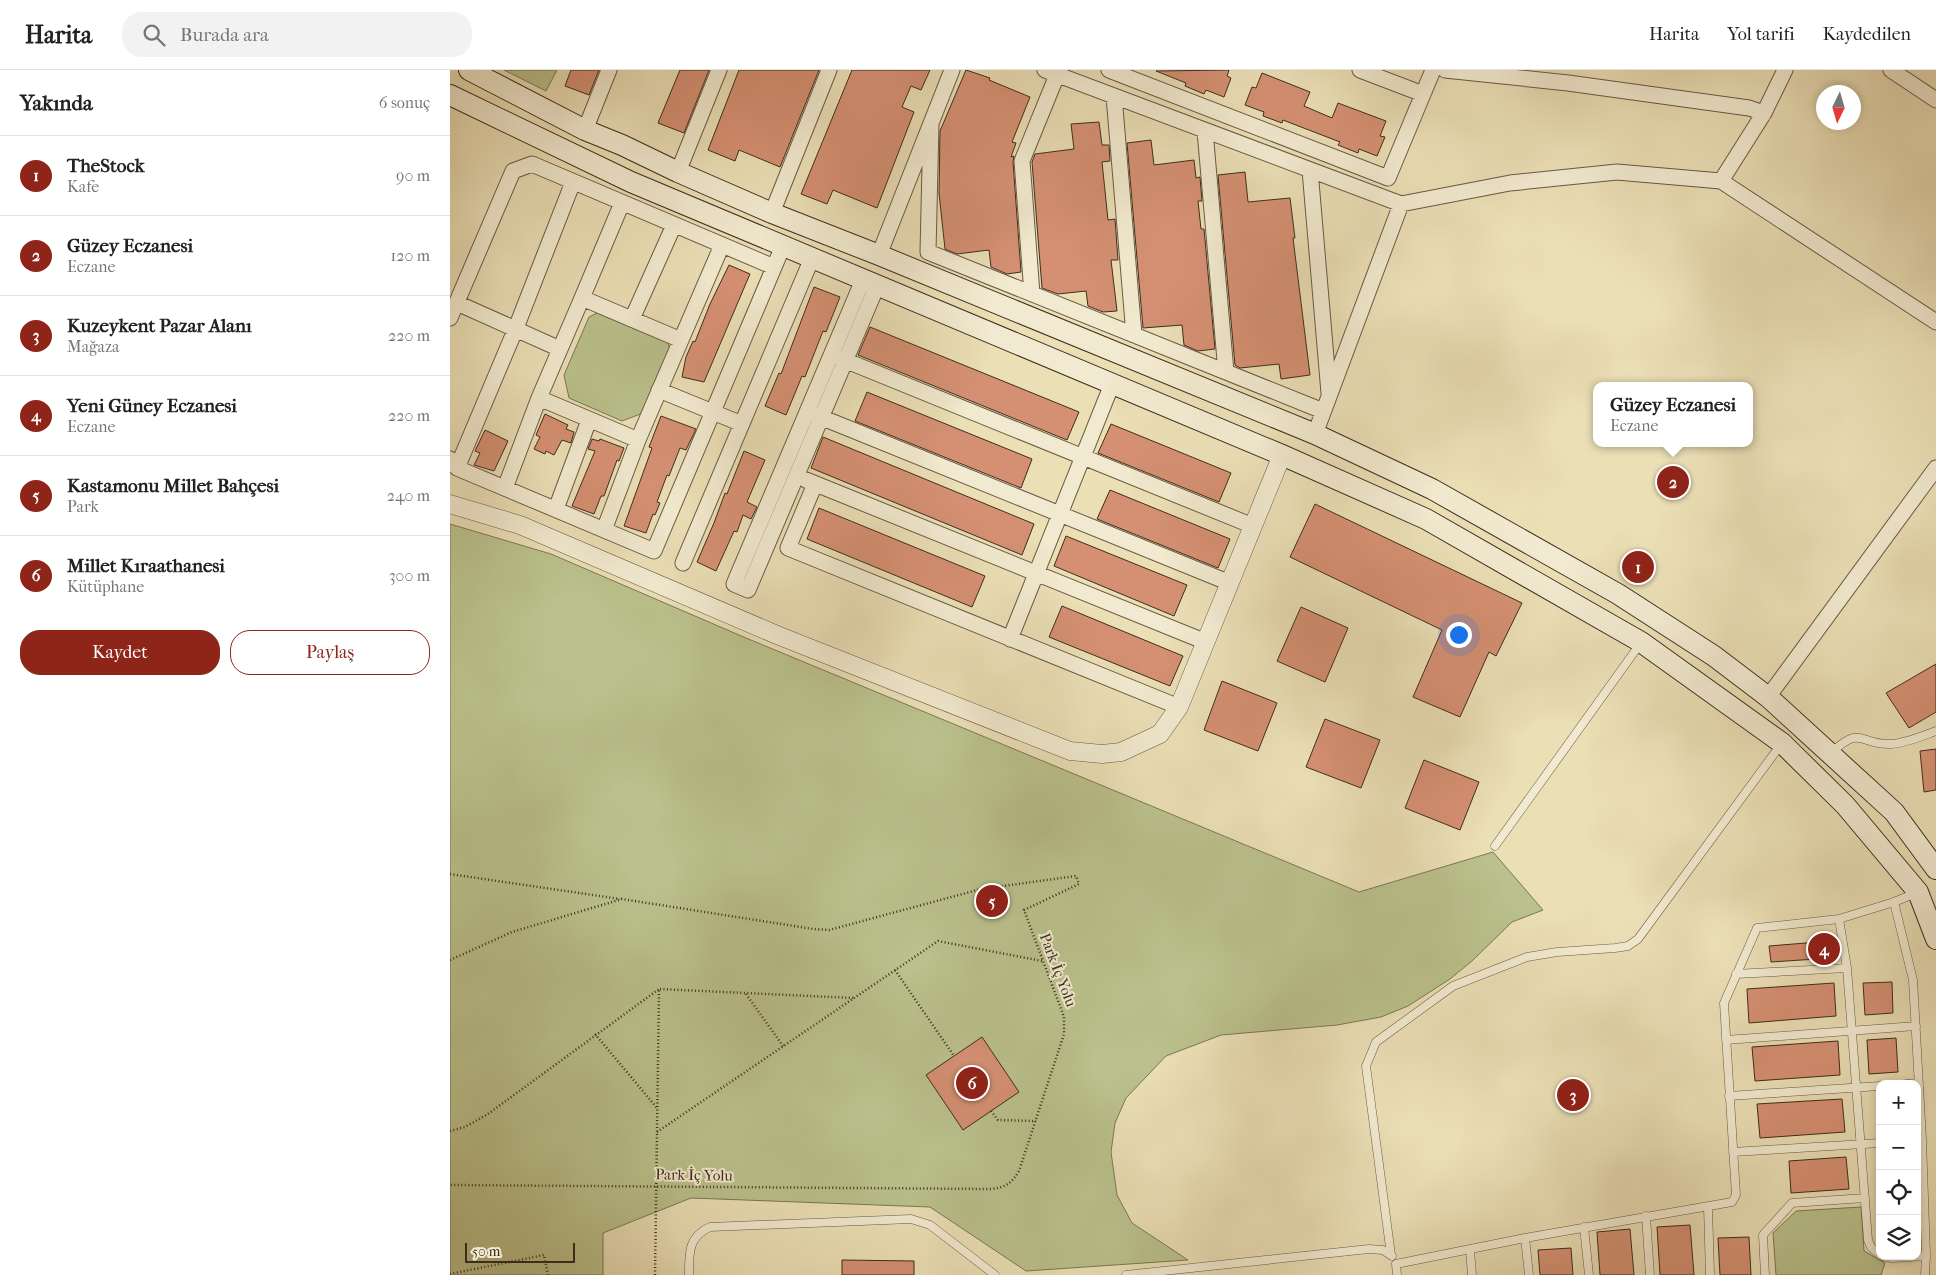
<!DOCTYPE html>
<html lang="tr">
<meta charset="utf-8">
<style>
body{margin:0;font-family:"IM FELL French Canon",serif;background:#f2f2f2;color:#222}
.controls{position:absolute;right:15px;bottom:15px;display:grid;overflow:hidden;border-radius:10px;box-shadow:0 2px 8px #0003}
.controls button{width:45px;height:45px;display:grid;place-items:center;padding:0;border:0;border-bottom:1px solid #e0e0e0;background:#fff;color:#222;font:25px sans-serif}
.compass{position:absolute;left:1366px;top:15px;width:45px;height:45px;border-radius:50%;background:#fff;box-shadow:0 2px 8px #0003;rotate:185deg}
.scale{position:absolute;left:15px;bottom:12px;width:110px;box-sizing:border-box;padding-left:5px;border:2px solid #3e2d1c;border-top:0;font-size:14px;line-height:18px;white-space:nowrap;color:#3e2d1c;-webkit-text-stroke:4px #f2ead0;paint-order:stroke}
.you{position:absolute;left:1008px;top:564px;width:18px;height:18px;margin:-12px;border:4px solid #fff;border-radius:50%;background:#1a73e8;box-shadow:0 0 0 8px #1a73e833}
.badge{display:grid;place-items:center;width:32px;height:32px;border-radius:50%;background:#8f2418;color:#fff;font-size:16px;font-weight:700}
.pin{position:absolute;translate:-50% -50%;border:2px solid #fff;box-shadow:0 1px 5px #0006}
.popup{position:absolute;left:1143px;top:312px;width:160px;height:65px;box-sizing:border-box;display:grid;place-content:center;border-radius:10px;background:#fff;filter:drop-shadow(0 1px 4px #0005);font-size:16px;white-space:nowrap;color:#767676}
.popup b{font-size:19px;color:#222}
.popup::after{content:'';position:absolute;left:50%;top:100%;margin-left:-10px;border:10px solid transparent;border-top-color:#fff}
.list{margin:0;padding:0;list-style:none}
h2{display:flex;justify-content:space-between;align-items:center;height:65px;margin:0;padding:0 20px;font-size:21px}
h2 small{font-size:16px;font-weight:400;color:#767676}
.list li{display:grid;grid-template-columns:32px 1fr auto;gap:15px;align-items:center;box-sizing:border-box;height:80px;padding:0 20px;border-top:1px solid #e0e0e0}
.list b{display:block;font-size:19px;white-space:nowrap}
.list p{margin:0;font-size:16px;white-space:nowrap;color:#767676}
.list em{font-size:16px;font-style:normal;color:#767676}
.actions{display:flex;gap:10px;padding:15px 20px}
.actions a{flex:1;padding:11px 0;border:1px solid #8f2418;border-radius:20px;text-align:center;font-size:18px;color:#8f2418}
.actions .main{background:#8f2418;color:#fff}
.icon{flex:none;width:28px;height:28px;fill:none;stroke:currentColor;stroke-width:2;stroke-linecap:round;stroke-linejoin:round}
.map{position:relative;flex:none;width:1486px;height:1205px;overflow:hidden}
header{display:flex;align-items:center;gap:30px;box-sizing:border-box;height:70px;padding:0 25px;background:#fff;border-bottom:1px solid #e0e0e0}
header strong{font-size:24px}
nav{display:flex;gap:28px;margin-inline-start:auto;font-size:18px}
.search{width:350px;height:45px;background:#f2f2f2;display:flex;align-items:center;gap:12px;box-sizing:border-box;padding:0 18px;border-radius:20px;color:#767676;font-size:19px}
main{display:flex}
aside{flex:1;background:#fff}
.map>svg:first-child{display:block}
.green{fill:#bac18c;stroke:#7c7754}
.building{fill:#d59073;stroke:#3e2d1c}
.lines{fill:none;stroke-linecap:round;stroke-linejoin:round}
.service-casing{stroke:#695a42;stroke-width:9}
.minor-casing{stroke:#695a42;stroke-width:17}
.tertiary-casing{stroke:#695a42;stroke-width:19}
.secondary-casing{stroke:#3e2d1c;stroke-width:22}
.path{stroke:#3e2d1c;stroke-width:2.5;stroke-dasharray:1 2.5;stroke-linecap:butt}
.service{stroke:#f2ead0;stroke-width:8}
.minor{stroke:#f2ead0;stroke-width:15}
.tertiary{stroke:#f2ead0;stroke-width:18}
.secondary{stroke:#f2ead0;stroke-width:20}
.labels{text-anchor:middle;stroke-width:4;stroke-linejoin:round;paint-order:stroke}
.street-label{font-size:15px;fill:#3e2d1c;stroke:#f2ead0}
</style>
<header>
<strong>Harita</strong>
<div class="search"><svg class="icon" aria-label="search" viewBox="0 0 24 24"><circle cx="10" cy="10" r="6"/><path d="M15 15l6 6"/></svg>Burada ara</div>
<nav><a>Harita</a><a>Yol tarifi</a><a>Kaydedilen</a></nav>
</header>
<main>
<aside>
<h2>Yakında<small>6 sonuç</small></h2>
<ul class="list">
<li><span class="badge">1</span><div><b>TheStock</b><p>Kafe</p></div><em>90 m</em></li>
<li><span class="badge">2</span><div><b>Güzey Eczanesi</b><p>Eczane</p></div><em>120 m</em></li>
<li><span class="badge">3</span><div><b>Kuzeykent Pazar Alanı</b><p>Mağaza</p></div><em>220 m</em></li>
<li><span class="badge">4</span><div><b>Yeni Güney Eczanesi</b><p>Eczane</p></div><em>220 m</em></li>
<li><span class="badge">5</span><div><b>Kastamonu Millet Bahçesi</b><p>Park</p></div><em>240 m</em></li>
<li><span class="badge">6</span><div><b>Millet Kıraathanesi</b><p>Kütüphane</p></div><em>300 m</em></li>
</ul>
<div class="actions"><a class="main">Kaydet</a><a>Paylaş</a></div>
</aside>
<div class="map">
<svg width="1486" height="1205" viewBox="0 0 1486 1205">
<rect width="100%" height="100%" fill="#ebdfb6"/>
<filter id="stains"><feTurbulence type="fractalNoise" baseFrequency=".004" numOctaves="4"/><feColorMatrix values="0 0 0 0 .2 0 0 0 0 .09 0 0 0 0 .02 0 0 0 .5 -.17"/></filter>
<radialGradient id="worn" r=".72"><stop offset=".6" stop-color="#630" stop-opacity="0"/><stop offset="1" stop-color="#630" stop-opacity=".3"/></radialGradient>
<!-- green -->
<path class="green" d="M54,0H107L96,21Z
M147,243L218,273L220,280L193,343L172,351L119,328L114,305L139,247Z
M0,454L101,484L296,568L909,822L1043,782L1093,840L1062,852L1022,891L1000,909L958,936L931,947L887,955L771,965L716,986L676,1028L665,1053L661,1082L667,1125L682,1153L738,1190L576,1201L480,1137L241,1128L153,1163V1205H0Z
M1411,1137L1414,1181L1435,1193L1431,1205H1326L1323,1163L1346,1141Z"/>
<!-- building -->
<path class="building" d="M121,0H149L139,25L115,16Z
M230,0H259L234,63L208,53Z
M289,0H369L330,97L289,80L285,91L258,80Z
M402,0H480L471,20L461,16L452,37L464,42L427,138L383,120L377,134L351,124Z
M516,0L540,8L539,10L580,27L562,72L566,73L561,87L564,86L563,92L571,202L557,204L541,197L539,180L507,184L495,179L489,123L490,61Z
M779,0L777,6L781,8L774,27L756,20L754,24L735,16L736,13L706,1Z
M812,3L860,22L854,36L882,48L888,33L936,51L930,66L935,67L927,86L909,79L908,83L888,75L890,72L851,57L833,50L832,53L813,46L814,42L795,35L802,17L806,18Z
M649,52L652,75H659L660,91L652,92L658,150L665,149L668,190H661L667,241L653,242L638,236L636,221L608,224L592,218L582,92L585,84L624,79L621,54Z
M701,70L704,95L744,90L746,108L750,107L752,131H748L751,159H754L765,279L748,281L734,275L732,255L693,258L677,73Z
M795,102L798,132L840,128L845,168H843L860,305L831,309L829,294L790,298L785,295L768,105Z
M279,195L300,204L271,272L254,312L232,307L236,287L243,271L245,272L260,234Z
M364,217L390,227L376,262L373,261L355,307L352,306L336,345L315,336L329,303L331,304Z
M420,257L629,342L617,370L408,285Z
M417,322L582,389L571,418L405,351Z
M95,344L118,355L116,359L124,362L121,373L112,370L104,385L96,381L95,384L84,379L90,367L86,365Z
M211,346L246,359L236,380L230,378L219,406L217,405L207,432L210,433L205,445L203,444L196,463L174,456L202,378L199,377Z
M661,354L781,403L769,432L648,383Z
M35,360L58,371L44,401L24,395L30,383L25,381Z
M373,367L584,454L572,485L361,398Z
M142,369L149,371L150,369L174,378L169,391L167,390L154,426H151L144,444L122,436L145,381L138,379Z
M294,381L315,390L297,432L307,437L301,449L293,445L287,462L284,461L266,501L247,492L264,453L275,423L277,424Z
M660,420L780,469L768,498L647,449Z
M865,434L1072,533L1046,586L1039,582L1010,647L963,627L992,560L840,487Z
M369,438L535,506L522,537L357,469Z
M616,466L737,515L724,546L604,496Z
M612,536L733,586L720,616L599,567Z
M851,537L898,558L875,612L827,591Z
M1486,594V642L1459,658L1436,623Z
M772,611L827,633L808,681L754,660Z
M875,649L930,670L911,718L856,697Z
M1486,679V720L1474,722L1470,681Z
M974,690L1029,712L1010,760L955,738Z
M1381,871L1382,888L1321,892L1319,876Z
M1442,912L1443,943L1415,945L1413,913Z
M1384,913L1386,946L1299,953L1297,919Z
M532,967L569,1022L513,1060L476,1005Z
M1446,968L1448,1002L1419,1004L1417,970Z
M1388,971L1390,1005L1305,1011L1302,977Z
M1392,1029L1395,1062L1310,1068L1307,1034Z
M1396,1087L1399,1119L1341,1123L1339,1091Z
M1240,1155L1244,1205H1210L1207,1157Z
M1180,1159L1184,1205H1150L1147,1162Z
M1299,1167L1301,1205H1270L1268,1168Z
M1121,1178L1123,1205H1090L1088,1180Z
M392,1190L464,1191V1205H392Z"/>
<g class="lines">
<!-- service casing -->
<g class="service-casing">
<path id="service" d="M1381,683C1412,654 1409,675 1441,674C1456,673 1472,666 1486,661
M1045,776L1190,574
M1444,832L1463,910L1472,1070L1476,1186L1475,1205
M1389,849L1397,898L1418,1170L1421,1177L1430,1185
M1286,904L1397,898
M1276,970L1466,956
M1456,1014L1469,1013
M1279,1026L1430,1016
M1283,1082L1430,1073
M1258,1137L1260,1205
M1196,1146L1200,1205
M1134,1157L1139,1205
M1075,1168L1079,1205
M1020,1180L1022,1205
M941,1185L916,996L926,972L1003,916L1077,887L1107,882L1165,878L1178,876L1188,869L1332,673
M1432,1186L1442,1188L1476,1186
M239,1205C239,1183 238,1167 260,1157L461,1149L480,1155L545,1205
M676,1205L919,1179L933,1180L942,1186
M947,1205L946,1194L1075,1168L1282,1132L1286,1125L1274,933L1307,858L1389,849L1444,832L1466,823
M1315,1205L1313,1165L1342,1133L1415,1128"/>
</g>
<!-- minor casing -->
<g class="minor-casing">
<path id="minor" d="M595,0L951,134L1060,113L1167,102L1271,111L1486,252
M659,0L938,108L983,0
M910,0L973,24
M995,0L1118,13L1299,38L1314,43
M1441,0L1486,30
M664,26L684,265
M481,53L478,182L873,341
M135,60L159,0
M755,61L776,302
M860,100L879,323
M228,102L269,0
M1271,111L1314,43L1335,0
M322,143L379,0
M429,185L502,0
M413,210L284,514L298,520L427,216
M582,224L572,91L607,5
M132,228L231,270L188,370L89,328Z
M132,228L172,133
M7,233L110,279
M0,248L63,101L82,94L324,197
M182,249L224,155
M231,270L272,175
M387,287L803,456
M209,320L292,354
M363,344L780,513
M865,364L951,134
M0,389L7,398L204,481L333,176
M7,398L66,258L123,112
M356,410L756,572
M365,414L338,478L729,637
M55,418L89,328
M106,439L139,350
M154,460L188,370
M233,493L362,188
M560,569L662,314
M1318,627L1486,398"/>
</g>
<!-- tertiary casing -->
<g class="tertiary-casing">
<path id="tertiary" d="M0,434L70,455L327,565L620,681L652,684L671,682L710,664L729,637L832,385"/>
</g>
<!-- secondary casing -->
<g class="secondary-casing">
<path id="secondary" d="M19,0L135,60L172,75L228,102L322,143L429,185L865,364L982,419L1168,524L1264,586L1318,627L1444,742L1486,799
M0,25L181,112L832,385L976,449L1191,572L1332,673L1395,735L1468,822L1486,869"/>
</g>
<!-- path -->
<path class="path" d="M0,804L170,829
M0,890L62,862L172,829L363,859L379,860L531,819L626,806L629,814L574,840L614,947V964L569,1101C562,1113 555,1118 540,1119L0,1115
M445,900L504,986
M296,924L333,976
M145,964L207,1038
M541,1041L548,1050L586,1051
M0,1061L15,1057L38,1044L209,919
M207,1062L488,871L592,891
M0,1204L94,1185L98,1205
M205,1205L209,919L403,928"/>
<!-- service -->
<use href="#service" class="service"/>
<!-- minor -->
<use href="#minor" class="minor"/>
<!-- tertiary -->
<use href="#tertiary" class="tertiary"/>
<!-- secondary -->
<use href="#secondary" class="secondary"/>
</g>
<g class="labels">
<!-- street labels -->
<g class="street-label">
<text transform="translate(608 900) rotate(69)" y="5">Park İç Yolu</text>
<text transform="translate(244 1105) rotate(1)" y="5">Park İç Yolu</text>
</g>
</g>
<rect width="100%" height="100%" filter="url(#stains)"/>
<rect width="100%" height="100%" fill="url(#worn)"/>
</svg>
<div class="controls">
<button>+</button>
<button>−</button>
<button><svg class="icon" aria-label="locate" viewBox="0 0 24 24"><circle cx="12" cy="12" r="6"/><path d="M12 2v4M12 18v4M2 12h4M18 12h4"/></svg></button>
<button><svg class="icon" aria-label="layers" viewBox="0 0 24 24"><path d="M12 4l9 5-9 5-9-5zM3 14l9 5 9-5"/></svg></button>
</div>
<svg class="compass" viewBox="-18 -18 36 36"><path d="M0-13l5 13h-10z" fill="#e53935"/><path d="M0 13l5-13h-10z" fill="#767676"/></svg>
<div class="scale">50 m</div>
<div class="you"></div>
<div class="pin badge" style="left:1188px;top:497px">1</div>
<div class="pin badge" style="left:1223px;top:412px">2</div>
<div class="popup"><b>Güzey Eczanesi</b>Eczane</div>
<div class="pin badge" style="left:1123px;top:1025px">3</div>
<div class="pin badge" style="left:1374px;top:879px">4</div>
<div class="pin badge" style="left:542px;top:831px">5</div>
<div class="pin badge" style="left:522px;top:1013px">6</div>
</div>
</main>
